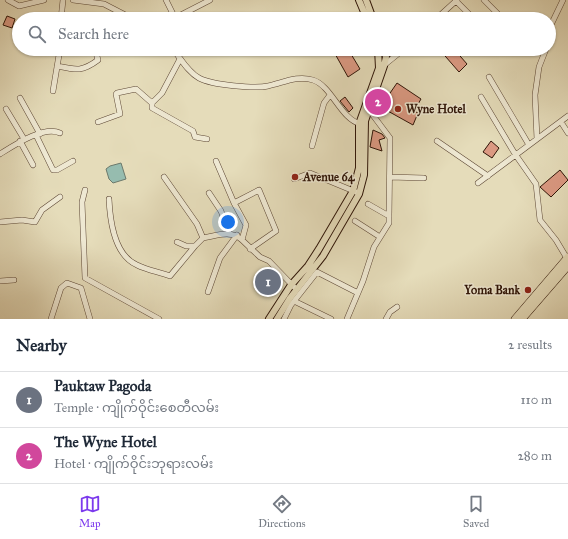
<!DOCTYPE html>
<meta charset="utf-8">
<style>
body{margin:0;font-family:"IM FELL Great Primer","Noto Sans Myanmar",serif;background:#f2f2f3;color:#1f2937}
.you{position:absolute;left:228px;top:222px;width:14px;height:14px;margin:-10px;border:3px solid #fff;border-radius:50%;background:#1a73e8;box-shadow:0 0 0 6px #1a73e833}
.badge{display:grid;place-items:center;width:26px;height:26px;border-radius:50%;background:#7c3aed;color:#fff;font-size:13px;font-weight:700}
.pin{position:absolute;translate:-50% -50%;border:2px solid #fff;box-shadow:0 1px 4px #0006}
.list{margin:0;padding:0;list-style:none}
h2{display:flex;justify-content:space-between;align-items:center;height:52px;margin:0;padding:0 16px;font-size:17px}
h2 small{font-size:13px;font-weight:400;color:#747a83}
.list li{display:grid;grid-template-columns:26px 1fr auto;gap:12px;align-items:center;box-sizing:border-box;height:56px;padding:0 16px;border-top:1px solid #e0e1e3}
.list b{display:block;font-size:15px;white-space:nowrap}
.list p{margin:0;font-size:13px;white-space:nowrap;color:#747a83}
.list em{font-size:13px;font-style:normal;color:#747a83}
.icon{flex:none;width:22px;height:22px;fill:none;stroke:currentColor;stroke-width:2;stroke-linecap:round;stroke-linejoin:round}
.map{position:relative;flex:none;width:568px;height:319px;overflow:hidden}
.search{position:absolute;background:#fff;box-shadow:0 1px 3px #0004;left:12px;right:12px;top:12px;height:44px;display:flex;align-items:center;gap:10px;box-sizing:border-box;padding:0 14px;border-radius:22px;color:#747a83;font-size:15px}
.sheet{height:164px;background:#fff}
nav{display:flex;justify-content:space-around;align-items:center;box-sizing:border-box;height:56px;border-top:1px solid #e0e1e3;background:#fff;font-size:11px;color:#747a83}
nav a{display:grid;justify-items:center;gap:2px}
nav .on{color:#7c3aed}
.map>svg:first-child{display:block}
.water{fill:#96bcaf;stroke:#6c796c}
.building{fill:#db9982;stroke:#2e1407}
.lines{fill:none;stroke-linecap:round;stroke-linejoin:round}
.minor-casing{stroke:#5c4634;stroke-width:6}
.major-casing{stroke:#2e1407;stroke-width:8}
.highway-casing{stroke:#2e1407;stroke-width:8}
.minor{stroke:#eee8d2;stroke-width:5}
.major{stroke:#e5dcba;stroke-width:6}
.highway{stroke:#e5dcba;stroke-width:7}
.poi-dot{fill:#8f2418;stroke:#eee8d2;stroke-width:1.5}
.labels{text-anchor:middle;stroke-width:3;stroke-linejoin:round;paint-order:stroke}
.poi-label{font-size:12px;font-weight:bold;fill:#2e1407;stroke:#eee8d2;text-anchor:start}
</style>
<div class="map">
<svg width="568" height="319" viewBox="0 0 568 319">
<rect width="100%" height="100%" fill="#e5dcba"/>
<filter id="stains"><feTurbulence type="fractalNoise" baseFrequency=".005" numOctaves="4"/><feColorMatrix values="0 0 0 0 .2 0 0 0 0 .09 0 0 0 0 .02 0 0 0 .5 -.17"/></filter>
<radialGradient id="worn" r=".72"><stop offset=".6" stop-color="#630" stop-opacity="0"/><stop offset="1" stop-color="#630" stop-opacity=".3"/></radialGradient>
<!-- water -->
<path class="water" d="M121,163L126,179L113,183L109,179L106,169L110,166Z"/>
<!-- building -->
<path class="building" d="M7,16L15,19L12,28L3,25Z
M339,49H348L360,69L348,77L334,52Z
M439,49H454L467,64L459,72Z
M397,83L421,99L414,111L418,113L413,125L377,105L384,93L388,96Z
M345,97L353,108L349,112L340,101Z
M373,130L382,134L385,138L379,140L382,151L370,147Z
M491,141L499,148L492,158L483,152Z
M560,170L568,180L551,197L540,187Z"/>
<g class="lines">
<!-- minor casing -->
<g class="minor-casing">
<path id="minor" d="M8,0L19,6L44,0
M73,0L104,4L133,19
M166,0L175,18L210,0
M484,0L503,19
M456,1L474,19
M61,19L63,0
M436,19L457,0
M549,29L563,0
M173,49C181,59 188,72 199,78C212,85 255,89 268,86C283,83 297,75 313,80C332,86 341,120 361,124
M180,59L162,93L152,103V108L193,131L195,137L207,139
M57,66C76,70 82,72 98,60L95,49
M383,66L404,49
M489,77L529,145
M53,91L60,49
M481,97L515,154L536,184L540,220L556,240L568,260
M20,98L40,134
M6,109L24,139
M98,122L120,114L116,94L117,93L136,89L152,103
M561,122L568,133
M36,135L53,170H57L73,161
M537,139L535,95L539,67L546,49
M20,141L33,165
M437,141L488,176
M312,146L324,103L330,95
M0,154C13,146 44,125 60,133
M216,161L234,203L246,225L242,240L260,257L269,261L296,289
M164,177L197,224L203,238C216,236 230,229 242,240
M390,177L424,178
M294,179L310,173L356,192
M478,183L568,116
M85,190L82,202L85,278L159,319
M209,193L221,211L229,233
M109,199C110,221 114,255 137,265C147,270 159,272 170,276L195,246
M234,203L259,190L276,231L250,249
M368,204L389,216
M355,221L380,237
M0,222L22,220L35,222L42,210L60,197
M177,242L186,246H195L203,238
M0,281L14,280
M208,292L220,258L237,235
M294,301L331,319
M51,319L61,288L67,283L81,288L90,319
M284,319L291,305L317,272L358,293
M347,319L363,281L374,247L389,223V216L390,138L369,110
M386,319L390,312L397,307"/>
</g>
<!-- major casing -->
<g class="major-casing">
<path id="major" d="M359,0L367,19
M366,0L373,19
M269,319L291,285L308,266L319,249L353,191L359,168V124L379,68L378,49
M277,319L290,298L323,256L359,194L364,175L365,121L384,66L386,57L384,49"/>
</g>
<!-- highway casing -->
<g class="highway-casing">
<path id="highway" d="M515,319L568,257
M522,319L568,266"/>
</g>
<!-- minor -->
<use href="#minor" class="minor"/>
<!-- major -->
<use href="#major" class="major"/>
<!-- highway -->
<use href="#highway" class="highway"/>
</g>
<!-- markers -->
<g class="poi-dot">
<circle cx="398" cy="109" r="4"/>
<circle cx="295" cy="177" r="4"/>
<circle cx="528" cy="290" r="4"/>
</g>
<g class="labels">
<!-- poi labels -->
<g class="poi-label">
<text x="406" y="113">Wyne Hotel</text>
<text x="303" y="181">Avenue 64</text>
<text x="520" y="294" text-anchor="end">Yoma Bank</text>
</g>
</g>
<rect width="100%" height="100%" filter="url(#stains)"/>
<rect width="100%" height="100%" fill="url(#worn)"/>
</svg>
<div class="you"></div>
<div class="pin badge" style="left:268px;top:282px;background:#6b7280">1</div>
<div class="pin badge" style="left:378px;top:102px;background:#d1479c">2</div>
<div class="search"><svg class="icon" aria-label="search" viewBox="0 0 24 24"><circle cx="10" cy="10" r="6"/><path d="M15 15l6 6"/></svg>Search here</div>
</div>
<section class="sheet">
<h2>Nearby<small>2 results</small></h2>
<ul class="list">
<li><span class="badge" style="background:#6b7280">1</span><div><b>Pauktaw Pagoda</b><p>Temple · ကျိုက်ဝိုင်းစေတီလမ်း</p></div><em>110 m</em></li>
<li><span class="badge" style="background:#d1479c">2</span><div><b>The Wyne Hotel</b><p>Hotel · ကျိုက်ဝိုင်းဘုရားလမ်း</p></div><em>280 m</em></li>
</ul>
</section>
<nav>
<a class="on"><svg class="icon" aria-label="map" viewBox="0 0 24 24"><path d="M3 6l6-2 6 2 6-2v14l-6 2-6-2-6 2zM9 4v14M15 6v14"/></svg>Map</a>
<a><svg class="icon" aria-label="directions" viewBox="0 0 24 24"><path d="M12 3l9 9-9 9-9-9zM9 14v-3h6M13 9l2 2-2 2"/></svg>Directions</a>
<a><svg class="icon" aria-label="saved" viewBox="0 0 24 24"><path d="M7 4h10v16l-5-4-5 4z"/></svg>Saved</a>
</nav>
